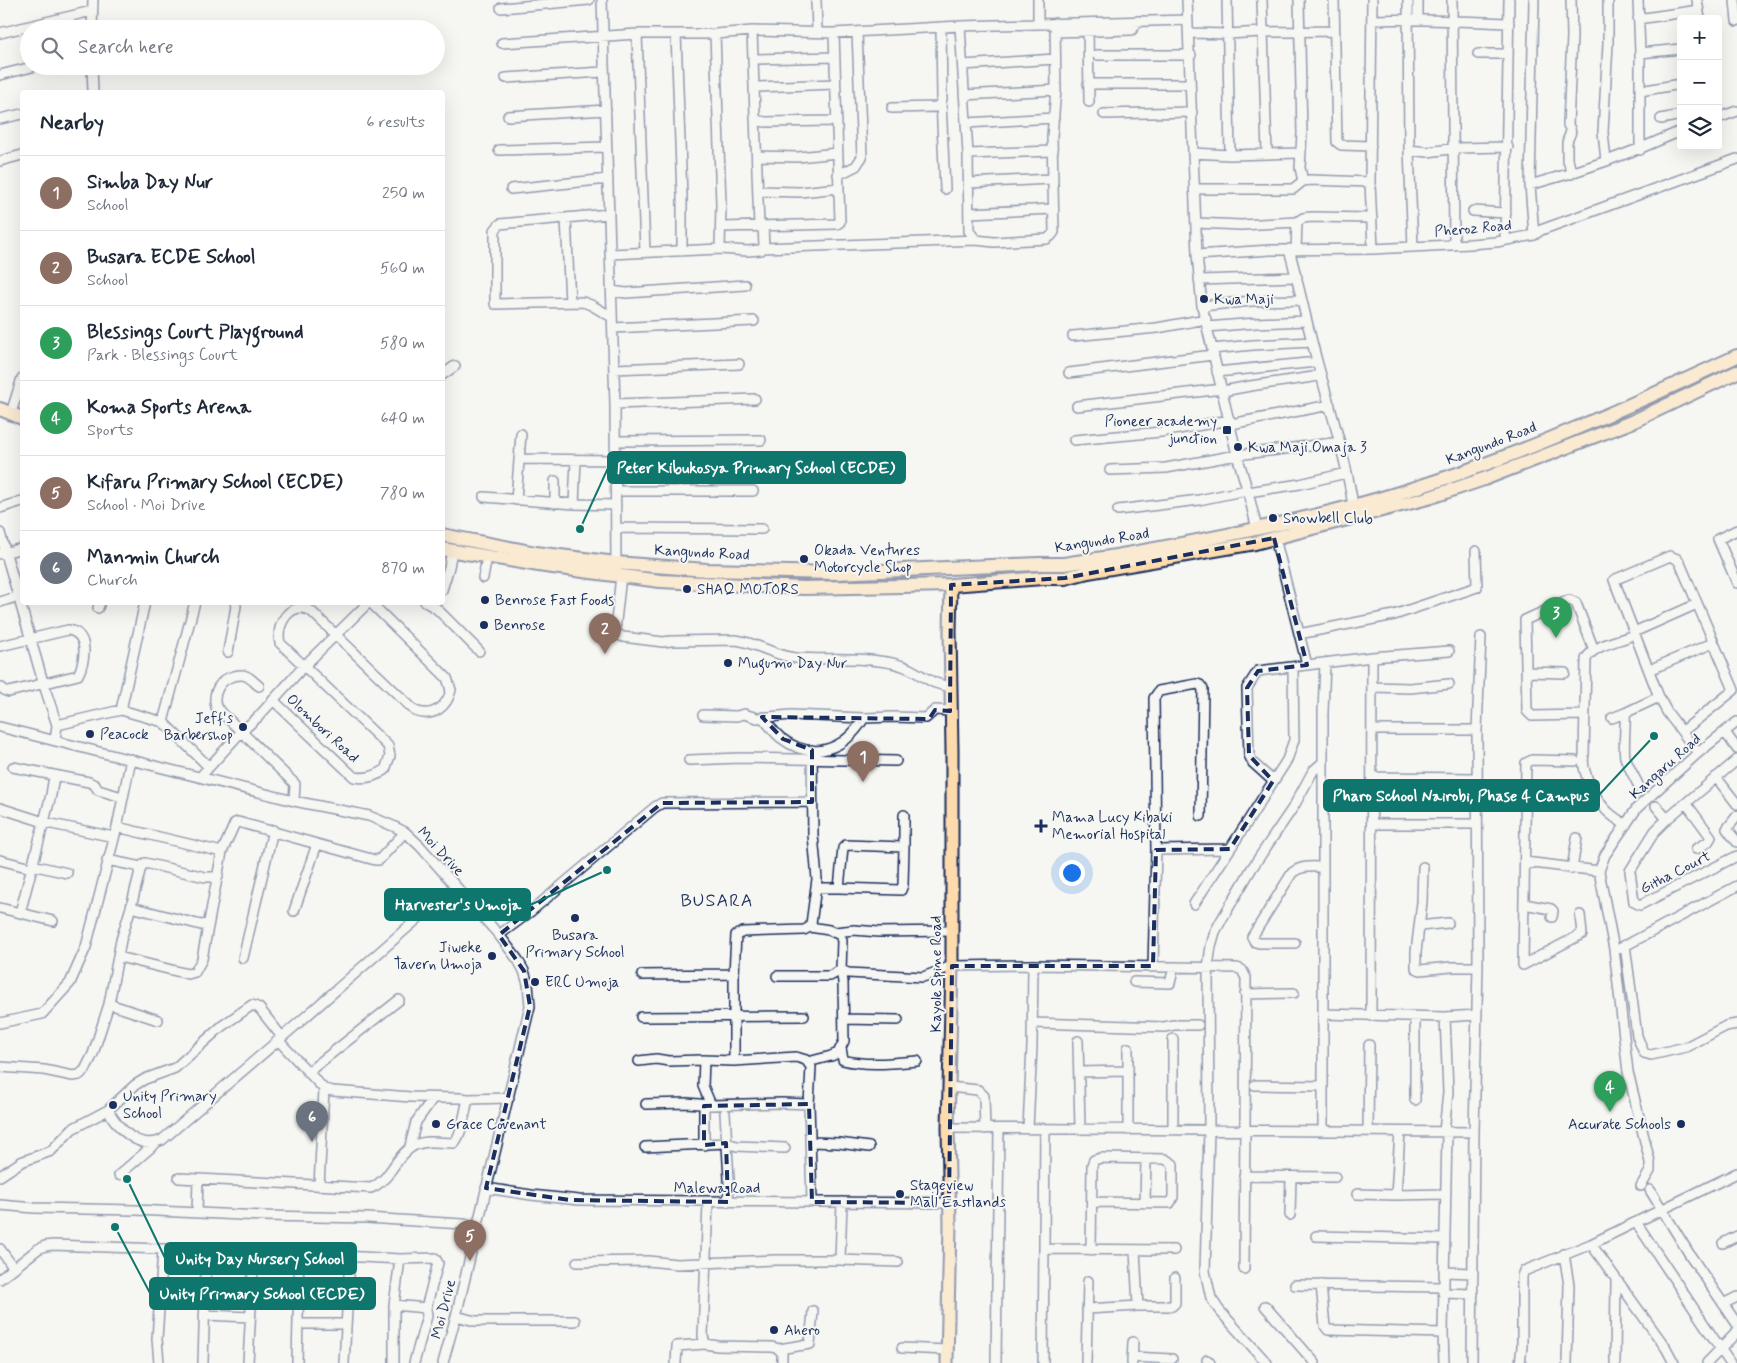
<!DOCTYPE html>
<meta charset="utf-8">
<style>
body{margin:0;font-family:Mynerve,sans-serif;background:#f2f2f3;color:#1f2937}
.controls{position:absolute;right:15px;top:15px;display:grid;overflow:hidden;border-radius:5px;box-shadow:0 5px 20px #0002}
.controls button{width:45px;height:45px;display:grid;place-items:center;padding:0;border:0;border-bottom:1px solid #e0e1e3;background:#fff;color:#1f2937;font:25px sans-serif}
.you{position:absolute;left:1071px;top:872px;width:18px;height:18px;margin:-12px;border:4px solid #fff;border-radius:50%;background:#1a73e8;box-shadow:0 0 0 8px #1a73e833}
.badge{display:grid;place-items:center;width:32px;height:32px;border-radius:50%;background:#1b2f5e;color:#fff;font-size:16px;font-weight:700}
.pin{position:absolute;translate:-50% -41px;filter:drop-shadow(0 1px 2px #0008)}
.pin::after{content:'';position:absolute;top:26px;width:18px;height:15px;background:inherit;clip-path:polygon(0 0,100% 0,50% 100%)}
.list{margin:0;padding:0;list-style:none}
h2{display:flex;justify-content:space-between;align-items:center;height:65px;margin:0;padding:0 20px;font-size:21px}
h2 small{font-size:16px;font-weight:400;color:#747a83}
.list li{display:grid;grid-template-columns:32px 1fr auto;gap:15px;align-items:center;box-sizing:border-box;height:75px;padding:0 20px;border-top:1px solid #e0e1e3}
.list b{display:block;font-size:19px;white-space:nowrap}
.list p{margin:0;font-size:16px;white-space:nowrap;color:#747a83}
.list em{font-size:16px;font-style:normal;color:#747a83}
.icon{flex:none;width:28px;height:28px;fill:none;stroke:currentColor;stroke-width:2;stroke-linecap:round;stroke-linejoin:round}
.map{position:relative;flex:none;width:1737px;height:1363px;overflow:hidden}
.search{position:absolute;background:#fff;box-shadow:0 5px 20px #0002;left:20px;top:20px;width:425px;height:55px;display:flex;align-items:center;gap:12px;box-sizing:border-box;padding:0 18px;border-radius:28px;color:#747a83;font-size:19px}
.panel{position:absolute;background:#fff;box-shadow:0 5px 20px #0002;left:20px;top:90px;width:425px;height:515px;border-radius:5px}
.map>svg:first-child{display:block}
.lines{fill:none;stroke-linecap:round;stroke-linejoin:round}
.minor-casing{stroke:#1b2f5e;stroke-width:12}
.major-casing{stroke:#1b2f5e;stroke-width:15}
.highway-casing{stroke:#1b2f5e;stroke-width:16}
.minor{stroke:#f6f6f2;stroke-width:9}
.major{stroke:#fedbac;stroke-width:11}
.highway{stroke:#fedbac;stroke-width:12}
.marked{fill:none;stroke:#1b2f5e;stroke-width:4;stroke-dasharray:10 6;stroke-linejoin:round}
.poi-dot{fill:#1b2f5e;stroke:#f6f6f2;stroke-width:2}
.labels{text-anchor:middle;stroke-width:4;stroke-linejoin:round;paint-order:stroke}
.street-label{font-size:15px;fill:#1b2f5e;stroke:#f6f6f2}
.poi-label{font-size:15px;fill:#1b2f5e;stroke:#f6f6f2;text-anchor:start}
.quarter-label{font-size:18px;letter-spacing:1px;fill:#1b2f5e;stroke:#f6f6f2}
.leader{fill:none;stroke:#0f766e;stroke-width:2}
.callout-dot{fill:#0f766e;stroke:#f6f6f2;stroke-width:2}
.callout{fill:#0f766e;stroke:#0f766e;stroke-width:2}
.callout-label{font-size:16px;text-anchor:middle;font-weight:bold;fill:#fff}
</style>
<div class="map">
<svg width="1737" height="1363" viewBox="0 0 1737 1363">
<rect width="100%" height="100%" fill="#f6f6f2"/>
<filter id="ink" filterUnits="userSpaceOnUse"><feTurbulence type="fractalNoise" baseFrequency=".02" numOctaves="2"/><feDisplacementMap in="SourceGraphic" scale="10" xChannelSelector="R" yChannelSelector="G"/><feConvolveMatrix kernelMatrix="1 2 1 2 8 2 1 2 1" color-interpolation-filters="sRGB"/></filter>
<g filter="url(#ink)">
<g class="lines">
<!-- minor casing -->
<g class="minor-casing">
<path id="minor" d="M602,0L615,404L616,567
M816,0L817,31
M1038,0V23
M1187,0L1197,255L1202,306L1237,455L1248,492L1257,529
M1227,0L1230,155
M1262,0L1267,153
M1299,0L1302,133L1300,168L1303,181
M1334,0L1337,142L1341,145L1371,146
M1372,0L1370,182L1373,249
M1408,0L1409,150L1413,247
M1418,0V20
M1452,0L1454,245
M1638,0L1640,53V150
M1697,0L1700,19
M1735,0L1737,21
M501,8L589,0
M1638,19L1699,10
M1372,20C1418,18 1463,22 1509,23
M1088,25L1089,102
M960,26L968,154L969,231L976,240L994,242L1047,239L1051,236L1054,232L1052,136L1056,90L1055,23
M92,29L93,0
M752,31L759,227
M1055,32L1132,30L1138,21
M0,33L92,11
M1189,33L1228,34L1262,32L1334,31
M637,34L645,252
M676,34L682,196V251
M715,34L721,204L720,249
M502,43L637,34H715L752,31L834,33L960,26L1188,20
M1640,53L1681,49
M1478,54H1508
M1097,55H1191
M753,57L756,59L834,57
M963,65L1055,59
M92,66L93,92
M0,75L36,66
M506,78L603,72
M1088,84H1190
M754,85L758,87L835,84
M1640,91L1681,84
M964,95L1056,90
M941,101L945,189
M892,108L936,107L940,104L942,99L941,27
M1104,114L1192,112
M508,116L606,110
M1718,118L1737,111
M0,119L22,114
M1661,119L1681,115
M756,120L765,122L836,121
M966,123L1054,118
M499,150L606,147
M1409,150L1428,152L1457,148L1508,147
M1193,153L1230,155L1300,153
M968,154L1053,151
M757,156L798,157L837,153
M0,161L22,155
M1606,161L1603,132L1608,44V0
M1571,174L1569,163L1567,160C1567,154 1567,149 1567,143C1568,134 1574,135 1568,125L1572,36L1571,0
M838,175L856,166L862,157L857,32
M968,183L1052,179
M1530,185C1582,171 1632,153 1681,131
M511,189L608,179
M1195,189H1293L1303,181L1310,180L1370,182
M758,191L800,192L839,188
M1473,211L1506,213
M969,213L1053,209
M609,214L500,224L495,230V304L583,302L591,305L612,317
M566,218L570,302
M1196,223L1241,225L1297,222L1303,218L1312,217L1372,218
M722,227L837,224L840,222L834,33
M1534,235L1530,185L1534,0
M1505,240L1509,0
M763,248L976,240
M1289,249C1299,286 1307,324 1317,361C1330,409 1346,457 1353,506
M1296,250L1297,222
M610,254L720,249L747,251L761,250L764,246L763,227
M1197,255L1270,250L1373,249L1470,244L1496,242L1534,235L1541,230L1737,159
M1199,280L1297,277
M612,291L626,293L745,285
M1202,306L1252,301L1301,300
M1207,327L1256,323L1306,321
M613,328L754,321
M1073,336L1157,328L1206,319
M1212,349L1253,345L1312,342
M614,369L739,364
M1217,372L1317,362
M1069,373L1213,355
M442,375L455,366
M1223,391L1250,386L1313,377L1320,374
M615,404L755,399
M1077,406L1222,389
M11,413L22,378
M1231,424L1330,405
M1074,440L1161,432L1230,420
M616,441L761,440
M519,459L616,460
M1110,470L1166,468L1237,455L1340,442
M616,491H753
M1248,492L1300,484L1346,473
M484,497L574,504L616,505
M516,500L521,434
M555,503V481
M574,504L576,460
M0,508L22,501
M1118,510L1199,500L1247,490
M616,528L762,529
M1737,530L1718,539L1737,583
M0,533L43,682L57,725
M1274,538L1277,546L1307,665
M1,554L22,548
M621,576L615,630L619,635L623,637L663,642L671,641L736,640C757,643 775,656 796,658C824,660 851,657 879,661C889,662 900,664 910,669C924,676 934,686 950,686
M483,578L487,557
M442,590L449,567L452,551
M0,602L22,595
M425,602L436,608L479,651
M98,608L100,602
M1634,632L1697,604
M1299,634L1394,615L1477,587L1476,551
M0,646L68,630C90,633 85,661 78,675L9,692L6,691L0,687
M228,652L236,606L235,602
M1649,670L1713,643
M1526,672L1565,673
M259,686C255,683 251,678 246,676C242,674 238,675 234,676C220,679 212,693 216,707L295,784L294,801
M1372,687L1410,688L1449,684
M273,700L354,777C366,779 375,777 385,770L390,756L388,746L280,643C275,624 291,600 311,611L415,711C433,718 447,707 451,690L447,678L370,602
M121,710L145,602
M703,715L737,716L744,714L757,718L791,715L864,718L893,717L926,718L935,710L950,711
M1584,715L1532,716L1527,711L1525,620L1569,600L1576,603L1594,650
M762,717C769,724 773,732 781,738C812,762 845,750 864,718
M1612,718L1625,713
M163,722L195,602
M0,727L294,801L369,816L393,826L405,832L420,846L499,935L518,960L524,971L528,984L530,1006L456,1316L443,1363
M1373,730H1477
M1683,731L1734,690L1680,563L1677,559L1670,556L1614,580L1659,697L1667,712L1698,753
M1725,732L1737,749
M55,741L57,725L121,710L163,722L209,767
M812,750L813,835L817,879L811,924L810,927L804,930L743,932L736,935L734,974V1061L796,1057L806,1060L811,1067L809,1104L812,1202
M689,760L740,758L896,761
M1737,760L1667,819L1655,831L1630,871L1634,902L1640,905L1737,856
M1575,761L1532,760L1526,763L1523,965L1582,934L1580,915
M13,767L89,782L95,785L98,790L122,797
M200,777L241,732L258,717L304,666L369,602
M1373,777L1477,778
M1716,777L1737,804
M1273,781L1253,763L1249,755L1247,688L1258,671L1372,657L1449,651
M1641,791C1637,781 1628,767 1625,757C1623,747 1626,726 1625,713L1659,697
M1525,802L1569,803
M1686,803L1711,837L1708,842L1696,849
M1656,806L1667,819
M0,808L47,823L114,837
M1737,816L1727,829L1737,842
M1372,824H1477
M1626,825C1620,821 1613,817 1607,811C1596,800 1580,770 1584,755L1586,659C1593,646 1614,642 1628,637
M117,827L222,852
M317,844L375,860H379L405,832
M1156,850L1230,849L1287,760L1294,740L1293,668
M0,860L31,868
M107,860L141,867
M1525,862L1599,871
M32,865L67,873
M1423,867L1422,902L1416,952V968L1420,970L1451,967H1478
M1572,869L1577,838
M816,888H839L843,848L846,845L904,847V815
M839,888L901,890L903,885L904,847
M1194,904L1230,849
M1524,904L1551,909L1553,911L1552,917
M131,907L201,925L208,924
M0,908L53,921
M20,913L51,795L54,776
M1419,926L1448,923
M835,932L854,930L879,932L951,931
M499,935L530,912L655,807L662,803L812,802
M1295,943H1259L1255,942L1252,937L1292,873C1301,865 1312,867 1323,867
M1625,945L1637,1036L1644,1053L1651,1055L1686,1047L1726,1026L1737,1024
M1621,948L1737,886
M119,957L188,974L195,972L202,959L222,852L235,823L238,822L317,844L294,911
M243,958L273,830
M1153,966L1156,850L1154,698L1159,691L1197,684L1200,685L1203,689L1201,816
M841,970L848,973L923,977L952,966L1033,965L1237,968L1242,970L1246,978L1244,1269
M642,975L734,974
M777,976H830L841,970L842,941L840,935L829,930L810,927
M1134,982L1170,983L1174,967
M1245,994L1294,993
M109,1004L158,1020
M1323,1014L1445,1017L1476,1015
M1371,1016L1372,657
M641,1017L804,1016
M844,1019L898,1020
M0,1023L42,1014L70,983L86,947L117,827L131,759
M1032,1023L1164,1027L1174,1025H1198
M1173,1039V1130
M278,1040L324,1089L333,1091L411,1097L460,1098L468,1099L509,1098
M1078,1041L1080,1129
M841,1048L843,1060C866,1066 893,1063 917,1061
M1128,1048V1130
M702,1060L704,1061L703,1086L711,1105
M639,1061L656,1059L669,1061L702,1060L734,1061
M808,1062L831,1056L838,1053L844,1041L843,982L841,970
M0,1067L44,1070L73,1076L79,1075L85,1070L93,1054L109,1004L121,940L131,907L141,867L145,863L205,877H218
M308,1072L399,1000
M1079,1072L1127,1071
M1255,1085L1323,1086
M949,1087L978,1090L984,1096L985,1129
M1415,1100V1017
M646,1104L687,1103L711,1105L781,1103L809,1104
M704,1104V1145
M108,1110L135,1085L145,1079L175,1068L222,1026L252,1005L259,1008L282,1037
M725,1113L729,1179L728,1202
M948,1128L1474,1132
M1028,1128L1032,1046L1033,965
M1323,1131V712L1325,663
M1368,1131L1369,1045
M1444,1132L1448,1092L1445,1017
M811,1142L839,1143L869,1147
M410,1146L416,1122L433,1098
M645,1147L726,1143L737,1146L785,1148
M119,1175L156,1143
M0,1176L21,1162L51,1151L72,1129L108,1110C118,1128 138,1151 162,1140L295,1026L455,886
M1244,1176L1335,1177
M179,1178L371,1188C380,1184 386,1178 391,1170C412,1139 419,1141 454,1143C462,1135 465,1111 468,1099
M319,1186L324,1089
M1641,1186L1650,1171V1162L1628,1072L1614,949L1599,871L1605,855L1637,808L1698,753L1737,722
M486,1188L531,1195L579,1200L949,1203
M1650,1190L1690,1255L1737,1324
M1357,1194L1396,1195L1400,1132
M1396,1195L1445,1194
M842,1202L840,1260L898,1262
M1145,1203L1146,1159
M0,1205L34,1208L136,1210L264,1216L367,1218L478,1225
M197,1212L198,1179
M1290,1215L1291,1177
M1636,1222L1730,1363
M1316,1236L1445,1239
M1723,1243L1737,1236
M1591,1244L1666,1348L1674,1363
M0,1249L13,1267
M1044,1249L1174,1250
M1091,1250L1092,1165L1094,1160L1101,1158L1165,1159L1173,1164V1197L1170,1203L1092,1202
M1135,1250L1138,1306H1172L1175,1303V1278
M1564,1254L1569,1285L1567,1363
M577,1262L648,1261L677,1264L775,1260H840
M1444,1272L1473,1273
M0,1279L38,1249L45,1246L53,1245L322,1255L400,1259L435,1258L438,1263L426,1308L427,1316L414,1363
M1295,1285L1444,1287
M1321,1285L1325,1326L1328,1330L1443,1333
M1443,1293L1473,1294
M1723,1304L1737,1297
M394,1305L426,1308
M1265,1306L1315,1363
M1087,1309L1138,1306
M204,1315L250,1317
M456,1316L475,1321H575
M298,1324H346
M705,1344L703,1336L708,1202
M902,1348L947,1350
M779,1349L810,1344L813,1311
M1132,1357L1172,1359
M1207,1360L1210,1363
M159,1363L157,1339L163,1249
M203,1363L206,1262
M248,1363L254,1252
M297,1363L299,1275
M344,1363L350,1257
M394,1363V1305L400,1259
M676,1363L677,1346L705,1344L718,1346L772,1347L779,1349L782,1353V1363
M996,1363L999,1129
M1043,1363L1045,1129
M1086,1363L1088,1281
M1132,1363L1133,1342
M1267,1363L1219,1310L1211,1298L1205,1271L1209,1130L1208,967L1211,946L1215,932L1222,919L1252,868L1294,806L1313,771L1323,762
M1444,1363L1443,1333L1447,1132
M1472,1363L1474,1132L1478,967L1477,730L1481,637
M1520,1363L1522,1347V1276L1524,1271L1591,1244L1737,1173
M1615,1363L1616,1280
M1707,1363L1737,1332"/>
</g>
<!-- major casing -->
<g class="major-casing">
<path id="major" d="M947,1363L950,1225L948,1128L952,966V750L950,631L951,585"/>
</g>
<!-- highway casing -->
<g class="highway-casing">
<path id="highway" d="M0,409L22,418
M442,535L536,553L616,563L706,570L835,573L1038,564H1064C1081,561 1099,559 1116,556C1195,542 1275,527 1353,506C1486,471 1613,414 1737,356
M442,549L545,566L660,581L804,588L951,585L1043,578H1065L1088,572L1255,543L1428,498L1484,479L1634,421L1737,372"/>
</g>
<!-- minor -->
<use href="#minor" class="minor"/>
<!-- major -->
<use href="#major" class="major"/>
<!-- highway -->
<use href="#highway" class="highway"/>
</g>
</g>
<!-- marked area -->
<path d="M0 0H1737V1363H0ZM1274,538L1307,665L1258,671L1247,688L1249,755L1273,781L1230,849L1156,850L1153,966H952L949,1203L812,1202L809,1104L704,1106V1145L726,1143L728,1202L570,1200L486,1188L530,1006L524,971L499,935L662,803L812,802V750L783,739L762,717L929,719L935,710L950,711L951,585L1065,578Z" fill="#f6f6f2" fill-opacity=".55" fill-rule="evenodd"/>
<path class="marked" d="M1274,538L1307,665L1258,671L1247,688L1249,755L1273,781L1230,849L1156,850L1153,966H952L949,1203L812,1202L809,1104L704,1106V1145L726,1143L728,1202L570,1200L486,1188L530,1006L524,971L499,935L662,803L812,802V750L783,739L762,717L929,719L935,710L950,711L951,585L1065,578Z"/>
<!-- markers -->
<g class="poi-dot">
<circle cx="1204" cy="299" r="5"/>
<rect x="1222" y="425" width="10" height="10" rx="2.5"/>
<circle cx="1238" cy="447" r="5"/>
<circle cx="1273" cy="518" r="5"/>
<circle cx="804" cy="559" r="5"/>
<circle cx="687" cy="589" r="5"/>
<circle cx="485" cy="600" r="5"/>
<circle cx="484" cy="625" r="5"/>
<circle cx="728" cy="663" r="5"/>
<circle cx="243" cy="727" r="5"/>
<circle cx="90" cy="734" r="5"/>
<path d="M1038.5 818.5h5v5h5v5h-5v5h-5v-5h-5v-5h5z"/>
<circle cx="575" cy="918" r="5"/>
<circle cx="492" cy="956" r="5"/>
<circle cx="535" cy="982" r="5"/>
<circle cx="113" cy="1105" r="5"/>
<circle cx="436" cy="1124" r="5"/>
<circle cx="1681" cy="1124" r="5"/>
<circle cx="900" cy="1194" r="5"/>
<circle cx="774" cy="1330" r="5"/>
</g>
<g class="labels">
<!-- street labels -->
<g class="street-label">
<text transform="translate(1473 228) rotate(-5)" y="5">Pheroz Road</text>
<text transform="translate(1491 443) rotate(-21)" y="5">Kangundo Road</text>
<text transform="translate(1102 540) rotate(-9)" y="5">Kangundo Road</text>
<text transform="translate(702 552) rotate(3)" y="5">Kangundo Road</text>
<text transform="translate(323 728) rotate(43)" y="5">Olombori Road</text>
<text transform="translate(1665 766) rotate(-42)" y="5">Kangaru Road</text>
<text transform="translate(441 851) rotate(47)" y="5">Moi Drive</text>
<text transform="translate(1675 872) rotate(-27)" y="5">Githa Court</text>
<text transform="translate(936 974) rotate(-90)" y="5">Kayole Spine Road</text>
<text x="717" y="1193">Malewa Road</text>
<text transform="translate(443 1309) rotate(-76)" y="5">Moi Drive</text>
</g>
<!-- poi labels -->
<g class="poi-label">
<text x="1214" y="304">Kwa Maji</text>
<text x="1217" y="426" text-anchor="end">Pioneer academy<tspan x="1217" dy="17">junction</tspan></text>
<text x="1248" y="452">Kwa Maji Omaja 3</text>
<text x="1283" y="523">Snowbell Club</text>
<text x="814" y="555">Okada Ventures<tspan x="814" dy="17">Motorcycle Shop</tspan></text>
<text x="697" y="594">SHAQ MOTORS</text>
<text x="495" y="605">Benrose Fast Foods</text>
<text x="494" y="630">Benrose</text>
<text x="738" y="668">Mugumo Day Nur</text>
<text x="233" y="723" text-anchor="end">Jeff's<tspan x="233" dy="17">Barbershop</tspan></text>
<text x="100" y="739">Peacock</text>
<text x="1052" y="822">Mama Lucy Kibaki<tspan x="1052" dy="17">Memorial Hospital</tspan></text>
<text x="575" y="940" text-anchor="middle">Busara<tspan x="575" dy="17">Primary School</tspan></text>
<text x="482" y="952" text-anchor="end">Jiweke<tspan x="482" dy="17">Tavern Umoja</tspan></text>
<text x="545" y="987">ERC Umoja</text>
<text x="123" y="1101">Unity Primary<tspan x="123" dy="17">School</tspan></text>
<text x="446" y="1129">Grace Covenant</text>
<text x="1671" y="1129" text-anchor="end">Accurate Schools</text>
<text x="910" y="1190">Stageview<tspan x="910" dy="17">Mall Eastlands</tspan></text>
<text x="784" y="1335">Ahero</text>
</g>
<!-- quarter labels -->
<g class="quarter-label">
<text x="717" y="906">BUSARA</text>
</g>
</g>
<!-- callouts -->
<path class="leader" d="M580 529L608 468M1654 736L1599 795M607 870L530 905M127 1179L165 1258M115 1227L150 1293"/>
<g class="callout-dot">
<circle cx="580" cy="529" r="5"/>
<circle cx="1654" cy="736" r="5"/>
<circle cx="607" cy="870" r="5"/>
<circle cx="127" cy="1179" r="5"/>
<circle cx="115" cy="1227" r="5"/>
</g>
<g class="callout">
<rect x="608" y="452" width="297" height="31" rx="5"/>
<rect x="1324" y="780" width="275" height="31" rx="5"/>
<rect x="385" y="889" width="145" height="31" rx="5"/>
<rect x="165" y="1243" width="191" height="31" rx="5"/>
<rect x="150" y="1278" width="225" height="31" rx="5"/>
</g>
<g class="callout-label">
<text x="756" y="473">Peter Kibukosya Primary School (ECDE)</text>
<text x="1461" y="801">Pharo School Nairobi, Phase 4 Campus</text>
<text x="458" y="910">Harvester's Umoja</text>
<text x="260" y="1264">Unity Day Nursery School</text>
<text x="262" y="1299">Unity Primary School (ECDE)</text>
</g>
</svg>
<div class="controls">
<button>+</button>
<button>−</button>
<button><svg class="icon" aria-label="layers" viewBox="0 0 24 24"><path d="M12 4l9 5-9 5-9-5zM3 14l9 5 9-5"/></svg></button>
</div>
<div class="you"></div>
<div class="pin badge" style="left:863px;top:782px;background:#8d6e63">1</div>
<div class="pin badge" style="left:605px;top:654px;background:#8d6e63">2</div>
<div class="pin badge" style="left:1556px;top:638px;background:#2e9e5b">3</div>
<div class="pin badge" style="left:1610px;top:1112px;background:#2e9e5b">4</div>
<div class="pin badge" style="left:470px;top:1261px;background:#8d6e63">5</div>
<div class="pin badge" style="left:312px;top:1142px;background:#6b7280">6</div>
<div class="search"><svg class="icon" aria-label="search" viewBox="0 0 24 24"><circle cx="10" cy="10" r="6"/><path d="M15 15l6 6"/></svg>Search here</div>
<section class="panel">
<h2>Nearby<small>6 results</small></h2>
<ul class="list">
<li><span class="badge" style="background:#8d6e63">1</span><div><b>Simba Day Nur</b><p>School</p></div><em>250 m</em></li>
<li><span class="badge" style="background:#8d6e63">2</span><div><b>Busara ECDE School</b><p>School</p></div><em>560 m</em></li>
<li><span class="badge" style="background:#2e9e5b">3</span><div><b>Blessings Court Playground</b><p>Park · Blessings Court</p></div><em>580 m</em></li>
<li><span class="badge" style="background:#2e9e5b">4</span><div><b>Koma Sports Arena</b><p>Sports</p></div><em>640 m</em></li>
<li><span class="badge" style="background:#8d6e63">5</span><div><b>Kifaru Primary School (ECDE)</b><p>School · Moi Drive</p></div><em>780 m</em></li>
<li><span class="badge" style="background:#6b7280">6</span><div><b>Manmin Church</b><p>Church</p></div><em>870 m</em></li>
</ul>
</section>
</div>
